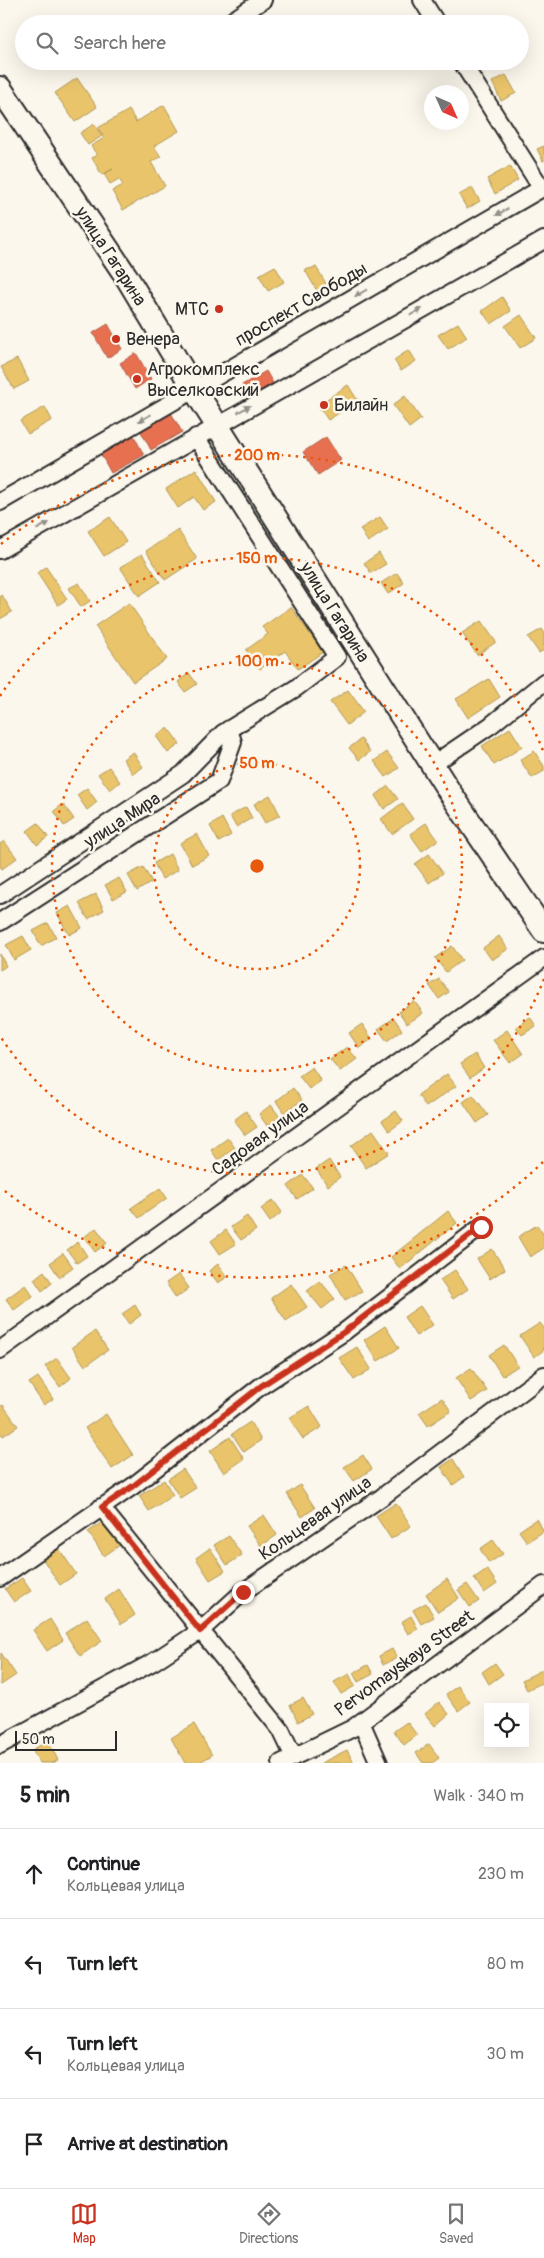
<!DOCTYPE html>
<meta charset="utf-8">
<style>
body{margin:0;font-family:Pangolin,sans-serif;background:#f6f6f6;color:#202124}
.controls{position:absolute;right:15px;bottom:15px;display:grid;overflow:hidden;border-radius:0px;box-shadow:0 5px 20px #0002}
.controls button{width:45px;height:45px;display:grid;place-items:center;padding:0;border:0;border-bottom:1px solid #e0e0e0;background:#fff;color:#202124;font:25px sans-serif}
.compass{position:absolute;left:424px;top:85px;width:45px;height:45px;border-radius:50%;background:#fff;box-shadow:0 5px 20px #0002;rotate:135deg}
.scale{position:absolute;left:15px;bottom:12px;width:102px;box-sizing:border-box;padding-left:5px;border:2px solid #2b2b2b;border-top:0;font-size:14px;line-height:18px;white-space:nowrap;color:#2b2b2b;-webkit-text-stroke:4px #fbf7ec;paint-order:stroke}
.stop{position:absolute;width:15px;height:15px;margin:-11px;border:4px solid #c8321e;border-radius:50%;background:#fff}
.stop.end{background:#c8321e;border-color:#fff;box-shadow:0 1px 5px #0008}
.list{margin:0;padding:0;list-style:none}
h2{display:flex;justify-content:space-between;align-items:center;height:65px;margin:0;padding:0 20px;font-size:21px}
h2 small{font-size:16px;font-weight:400;color:#757577}
.list li{display:grid;grid-template-columns:32px 1fr auto;gap:15px;align-items:center;box-sizing:border-box;height:90px;padding:0 20px;border-top:1px solid #e0e0e0}
.list b{display:block;font-size:19px;white-space:nowrap}
.list p{margin:0;font-size:16px;white-space:nowrap;color:#757577}
.list em{font-size:16px;font-style:normal;color:#757577}
.icon{flex:none;width:28px;height:28px;fill:none;stroke:currentColor;stroke-width:2;stroke-linecap:round;stroke-linejoin:round}
.map{position:relative;flex:none;width:544px;height:1763px;overflow:hidden}
.search{position:absolute;background:#fff;box-shadow:0 5px 20px #0002;left:15px;right:15px;top:15px;height:55px;display:flex;align-items:center;gap:12px;box-sizing:border-box;padding:0 18px;border-radius:28px;color:#757577;font-size:19px}
.sheet{height:425px;background:#fff}
nav{display:flex;justify-content:space-around;align-items:center;box-sizing:border-box;height:70px;border-top:1px solid #e0e0e0;background:#fff;font-size:14px;color:#757577}
nav a{display:grid;justify-items:center;gap:2px}
nav .on{color:#c8321e}
.map>svg:first-child{display:block}
.homes{fill:#e9c46a;stroke:#b09657}
.shops{fill:#e76f51;stroke:#af5b46}
.lines{fill:none;stroke-linecap:round;stroke-linejoin:round}
.street-casing{stroke:#2b2b2b;stroke-width:20}
.secondary-casing{stroke:#2b2b2b;stroke-width:26}
.street{stroke:#fbf7ec;stroke-width:16}
.secondary{stroke:#fbf7ec;stroke-width:22}
.oneway{fill:#93918c}
.route{stroke:#c8321e;stroke-width:6}
.ring{fill:none;stroke:#e8590c;stroke-width:2.5;stroke-dasharray:2.5 5}
.poi-dot{fill:#c8321e;stroke:#fbf7ec;stroke-width:2}
.labels{text-anchor:middle;stroke-width:5;stroke-linejoin:round;paint-order:stroke}
.street-label{font-size:18px;fill:#2b2b2b;stroke:#fbf7ec}
.poi-label{font-size:18px;fill:#2b2b2b;stroke:#fbf7ec;text-anchor:start}
.centre{fill:#e8590c;stroke:#fbf7ec;stroke-width:2.5}
.ring-label{font-size:15px;text-anchor:middle;font-weight:bold;fill:#e8590c;stroke:#fbf7ec;stroke-width:5;stroke-linejoin:round;paint-order:stroke}
</style>
<div class="map">
<svg width="544" height="1763" viewBox="0 0 544 1763">
<rect width="100%" height="100%" fill="#fbf7ec"/>
<filter id="ink" filterUnits="userSpaceOnUse"><feTurbulence type="fractalNoise" baseFrequency=".02" numOctaves="2"/><feDisplacementMap in="SourceGraphic" scale="10" xChannelSelector="R" yChannelSelector="G"/><feConvolveMatrix kernelMatrix="1 2 1 2 8 2 1 2 1" color-interpolation-filters="sRGB"/></filter>
<g filter="url(#ink)">
<!-- homes -->
<path class="homes" d="M506,75L516,93L501,101L492,82Z
M77,78L97,107L75,122L55,93Z
M164,105L179,131L154,146L161,157L151,162L165,186L123,210L112,191L123,185L119,179L110,184L104,174L113,169L102,175L92,158L97,155L91,146L104,138L98,128L129,110L136,122Z
M94,124L102,136L88,145L80,133Z
M544,146V161H543L537,149Z
M510,166L518,180L495,194L487,179Z
M472,188L480,201L467,209L459,195Z
M275,266L284,282L268,291L259,275Z
M316,267L327,285L317,291L305,270Z
M502,297L511,311L491,324L482,311Z
M521,315L536,338L520,348L505,326Z
M458,323L467,337L448,349L438,335Z
M409,350L416,361L401,371L394,360Z
M17,359L29,381L14,389L1,367Z
M348,385L358,401L328,420L318,405Z
M405,396L421,419L409,428L393,405Z
M45,407L52,420L28,434L20,421Z
M196,469L216,502L203,510L194,497L178,508L166,489Z
M110,517L126,542L104,556L88,531Z
M380,517L388,529L368,542L360,529Z
M178,530L197,559L165,580L146,551Z
M379,553L386,564L371,573L364,563Z
M142,554L160,582L139,596L120,567Z
M46,567L67,599L58,605L37,573Z
M397,573L404,583L388,594L381,583Z
M79,583L90,601L81,607L69,588Z
M2,595L12,612L0,619V596Z
M129,603L167,659L133,682L95,626Z
M291,607L323,652L298,669L285,651L260,669L246,650L268,634L262,627Z
M481,621L496,642L477,655L462,633Z
M542,629L544,632V650L539,653L528,637Z
M189,673L197,684L185,692L178,682Z
M489,679L500,697L468,718L456,699Z
M348,690L364,712L347,725L330,702Z
M168,728L180,744L168,753L156,736Z
M510,728L522,747L494,765L482,746Z
M361,739L370,752L359,760L349,748Z
M534,751L544,766V771L532,778L520,760Z
M133,752L143,767L133,774L123,759Z
M387,752L399,768L386,777L374,761Z
M109,767L120,782L110,790L98,774Z
M388,786L398,799L384,809L375,796Z
M87,788L97,802L87,810L77,795Z
M270,795L280,815L265,823L254,804Z
M402,803L413,819L392,834L381,819Z
M63,804L74,819L64,826L54,811Z
M246,807L252,818L236,827L230,816Z
M222,818L231,835L219,842L210,826Z
M38,823L48,837L37,845L27,831Z
M426,823L438,840L422,851L410,834Z
M197,834L209,856L192,865L180,843Z
M4,841L17,858L2,869L0,866V844Z
M170,854L178,870L162,879L154,863Z
M429,854L443,873L429,883L415,864Z
M143,867L152,882L137,891L128,875Z
M119,878L127,892L113,899L105,885Z
M96,894L104,910L88,919L79,903Z
M70,906L82,928L69,935L57,913Z
M48,923L56,937L41,946L33,931Z
M23,936L31,950L14,960L6,945Z
M499,936L508,949L492,960L483,948Z
M452,946L462,960L446,972L435,958Z
M0,954L6,966L0,970Z
M439,979L449,992L439,999L429,985Z
M414,1001L423,1013L407,1024L399,1012Z
M530,1017L536,1026L522,1035L516,1027Z
M394,1018L402,1030L387,1041L378,1029Z
M362,1024L372,1039L359,1048L349,1033Z
M507,1030L523,1054L510,1063L493,1040Z
M347,1047L357,1059L340,1071L330,1059Z
M475,1054L484,1068L470,1078L460,1064Z
M312,1067L321,1081L309,1089L299,1076Z
M447,1074L456,1086L426,1107L418,1095Z
M293,1088L302,1100L284,1113L276,1101Z
M473,1095L488,1115L477,1123L463,1102Z
M271,1105L280,1117L267,1126L259,1114Z
M246,1111L257,1127L245,1135L234,1120Z
M396,1111L403,1121L389,1131L382,1121Z
M373,1130L389,1153L366,1168L351,1146Z
M228,1138L235,1148L218,1160L211,1150Z
M329,1160L340,1177L328,1186L316,1169Z
M303,1175L313,1188L297,1199L288,1186Z
M160,1188L167,1198L139,1218L131,1208Z
M273,1200L282,1212L270,1222L261,1209Z
M448,1211L457,1223L400,1269L391,1257Z
M247,1216L256,1230L241,1240L231,1227Z
M537,1225L544,1235V1248L530,1257L518,1237Z
M96,1228L107,1243L95,1252L84,1237Z
M226,1230L236,1244L220,1254L211,1241Z
M78,1242L87,1256L77,1263L67,1250Z
M492,1249L505,1269L490,1279L477,1259Z
M63,1253L73,1267L59,1277L50,1263Z
M218,1264L227,1277L218,1283L209,1271Z
M346,1265L362,1291L345,1300L330,1274Z
M455,1270L468,1289L453,1299L440,1280Z
M44,1271L52,1283L42,1291L34,1279Z
M179,1274L189,1288L176,1298L166,1283Z
M320,1281L335,1299L322,1309L307,1291Z
M291,1284L307,1307L286,1321L271,1298Z
M25,1285L33,1296L14,1310L6,1299Z
M135,1305L141,1315L129,1324L122,1314Z
M420,1306L433,1325L416,1336L404,1317Z
M540,1323L544,1328V1350L534,1357L520,1336Z
M385,1326L399,1348L378,1361L364,1340Z
M95,1331L108,1350L85,1366L72,1347Z
M504,1345L518,1366L502,1376L489,1355Z
M357,1347L371,1369L354,1380L339,1358Z
M57,1358L71,1378L60,1387L45,1366Z
M471,1368L487,1391L471,1401L456,1378Z
M38,1377L53,1399L44,1405L29,1383Z
M442,1398L451,1411L428,1426L419,1413Z
M3,1405L18,1426L3,1436L0,1432V1407Z
M309,1406L322,1427L303,1439L289,1418Z
M106,1414L133,1455L112,1469L85,1428Z
M250,1422L261,1440L244,1452L232,1434Z
M230,1437L244,1459L224,1473L210,1451Z
M363,1455L372,1469L354,1481L344,1467Z
M453,1459L464,1477L453,1485L441,1467Z
M183,1469L196,1488L180,1498L168,1479Z
M164,1480L173,1495L149,1511L139,1496Z
M300,1485L315,1508L302,1517L287,1494Z
M396,1503L411,1526L391,1539L376,1516Z
M264,1515L277,1535L261,1546L247,1526Z
M536,1519L544,1531L527,1542L519,1531Z
M104,1521L120,1545L104,1556L88,1532Z
M229,1536L242,1555L227,1565L214,1545Z
M493,1540L503,1554L489,1563L480,1549Z
M58,1547L76,1574L60,1585L42,1558Z
M210,1548L225,1571L210,1580L196,1558Z
M487,1569L497,1584L484,1593L474,1578Z
M22,1578L31,1591L14,1602L5,1589Z
M447,1579L459,1598L438,1612L426,1594Z
M467,1584L479,1601L470,1607L458,1590Z
M119,1589L135,1615L121,1624L105,1599Z
M426,1603L434,1617L421,1624L413,1610Z
M411,1616L418,1629L408,1634L401,1622Z
M87,1618L102,1641L80,1656L65,1633Z
M50,1619L63,1640L47,1651L33,1630Z
M392,1649L397,1658L383,1665L379,1656Z
M1,1653L16,1675L1,1685L0,1683Z
M495,1663L503,1674L489,1684L482,1672Z
M368,1665L373,1674L358,1682L353,1673Z
M544,1669V1682L527,1690L522,1680Z
M349,1674L355,1686L341,1694L334,1682Z
M458,1686L470,1702L458,1711L446,1694Z
M303,1698L312,1714L298,1722L290,1705Z
M439,1702L449,1714L435,1726L425,1714Z
M407,1722L417,1735L404,1745L394,1731Z
M194,1724L212,1755L198,1763H185L171,1738Z
M48,1741L58,1760L53,1763H40L32,1750Z
M429,1744L439,1758L432,1763H423L416,1753Z
M347,1750L354,1763H321Z"/>
<!-- shops -->
<path class="shops" d="M108,324L122,349L107,358L93,333Z
M136,353L151,379L135,389L120,363Z
M266,371L273,383L249,397L242,385Z
M170,411L182,432L151,450L139,428Z
M131,430L144,455L111,473L98,449Z
M326,437L341,460L318,475L303,452Z"/>
<g class="lines">
<!-- street casing -->
<g class="street-casing">
<path id="street" d="M422,0L437,24
M227,24L263,0
M461,61L542,189
M0,502L544,187
M0,550L544,240
M432,765L491,725L544,682
M0,895L183,774L223,733L296,688L337,657L196,437
M0,922L219,781L233,742L229,729
M0,1350L544,958
M101,1507L281,1730L294,1757
M0,1578L133,1486L261,1386L344,1332L481,1227
M361,1722L379,1763
M0,1745L153,1662L200,1631L243,1592L382,1497L544,1375
M281,1763L353,1728L544,1585"/>
</g>
<!-- secondary casing -->
<g class="secondary-casing">
<path id="secondary" d="M0,88L126,276L194,389L449,791L544,931"/>
</g>
<!-- street -->
<use href="#street" class="street"/>
<!-- secondary -->
<use href="#secondary" class="secondary"/>
</g>
<!-- one-way arrows -->
<defs><path id="oneway-solid" d="M-6-.8H1V-3.2L6.5 0L1 3.2V.8H-6Z" transform="scale(1.25)"/></defs>
<g class="oneway">
<use href="#oneway-solid" transform="translate(502 212) rotate(150)"/>
<use href="#oneway-solid" transform="translate(361 293) rotate(150)"/>
<use href="#oneway-solid" transform="translate(416 312) rotate(-29)"/>
<use href="#oneway-solid" transform="translate(244 409) rotate(-29)"/>
<use href="#oneway-solid" transform="translate(145 418) rotate(150)"/>
<use href="#oneway-solid" transform="translate(43 526) rotate(-29)"/>
</g>
</g>
<g class="lines" filter="url(#ink)">
<!-- route -->
<path class="route" d="M243,1592L200,1631L102,1507L133,1486L261,1386L344,1332L481,1227"/>
</g>
<!-- distance rings -->
<g class="ring">
<circle cx="257" cy="866" r="103"/>
<circle cx="257" cy="866" r="205"/>
<path d="M544 979A308 308 0 0 1 0 1036M0 696A308 308 0 0 1 544 753"/>
<path d="M543 1162A411 411 0 0 1 1 1188M1 544A411 411 0 0 1 543 570"/>
</g>
<!-- markers -->
<g class="poi-dot">
<circle cx="219" cy="309" r="5"/>
<circle cx="116" cy="339" r="5"/>
<circle cx="137" cy="379" r="5"/>
<circle cx="324" cy="405" r="5"/>
</g>
<g class="labels">
<!-- street labels -->
<g class="street-label">
<text transform="translate(111 256) rotate(57)" y="6">улица Гагарина</text>
<text transform="translate(301 304) rotate(-30)" y="6">проспект Свободы</text>
<text transform="translate(335 612) rotate(58)" y="6">улица Гагарина</text>
<text transform="translate(122 820) rotate(-33)" y="6">улица Мира</text>
<text transform="translate(260 1138) rotate(-36)" y="6">Садовая улица</text>
<text transform="translate(315 1518) rotate(-35)" y="6">Кольцевая улица</text>
<text transform="translate(404 1663) rotate(-36)" y="6">Pervomayskaya Street</text>
</g>
<!-- poi labels -->
<g class="poi-label">
<text x="209" y="315" text-anchor="end">МТС</text>
<text x="126" y="345">Венера</text>
<text x="147" y="375">Агрокомплекс<tspan x="147" dy="21">Выселковский</tspan></text>
<text x="334" y="411">Билайн</text>
</g>
</g>
<circle cx="257" cy="866" r="8" class="centre"/>
<g class="ring-label">
<text x="257" y="460">200 m</text>
<text x="257" y="563">150 m</text>
<text x="257" y="666">100 m</text>
<text x="257" y="768">50 m</text>
</g>
</svg>
<div class="controls">
<button><svg class="icon" aria-label="locate" viewBox="0 0 24 24"><circle cx="12" cy="12" r="6"/><path d="M12 2v4M12 18v4M2 12h4M18 12h4"/></svg></button>
</div>
<svg class="compass" viewBox="-18 -18 36 36"><path d="M0-13l5 13h-10z" fill="#e53935"/><path d="M0 13l5-13h-10z" fill="#757577"/></svg>
<div class="scale">50 m</div>
<div class="stop" style="left:481px;top:1227px"></div>
<div class="stop end" style="left:243px;top:1592px"></div>
<div class="search"><svg class="icon" aria-label="search" viewBox="0 0 24 24"><circle cx="10" cy="10" r="6"/><path d="M15 15l6 6"/></svg>Search here</div>
</div>
<section class="sheet">
<h2>5 min<small>Walk · 340 m</small></h2>
<ul class="list">
<li><svg class="icon" aria-label="ahead" viewBox="0 0 24 24"><path d="M12 20V5M6 11l6-6 6 6"/></svg><div><b>Continue</b><p>Кольцевая улица</p></div><em>230 m</em></li>
<li><svg class="icon" aria-label="left" viewBox="0 0 24 24"><path d="M17 20v-9H6M10 6l-5 5 5 5"/></svg><div><b>Turn left</b></div><em>80 m</em></li>
<li><svg class="icon" aria-label="left" viewBox="0 0 24 24"><path d="M17 20v-9H6M10 6l-5 5 5 5"/></svg><div><b>Turn left</b><p>Кольцевая улица</p></div><em>30 m</em></li>
<li><svg class="icon" aria-label="arrive" viewBox="0 0 24 24"><path d="M6 21V4h12l-3 4 3 4H6"/></svg><div><b>Arrive at destination</b></div></li>
</ul>
</section>
<nav>
<a class="on"><svg class="icon" aria-label="map" viewBox="0 0 24 24"><path d="M3 6l6-2 6 2 6-2v14l-6 2-6-2-6 2zM9 4v14M15 6v14"/></svg>Map</a>
<a><svg class="icon" aria-label="directions" viewBox="0 0 24 24"><path d="M12 3l9 9-9 9-9-9zM9 14v-3h6M13 9l2 2-2 2"/></svg>Directions</a>
<a><svg class="icon" aria-label="saved" viewBox="0 0 24 24"><path d="M7 4h10v16l-5-4-5 4z"/></svg>Saved</a>
</nav>
